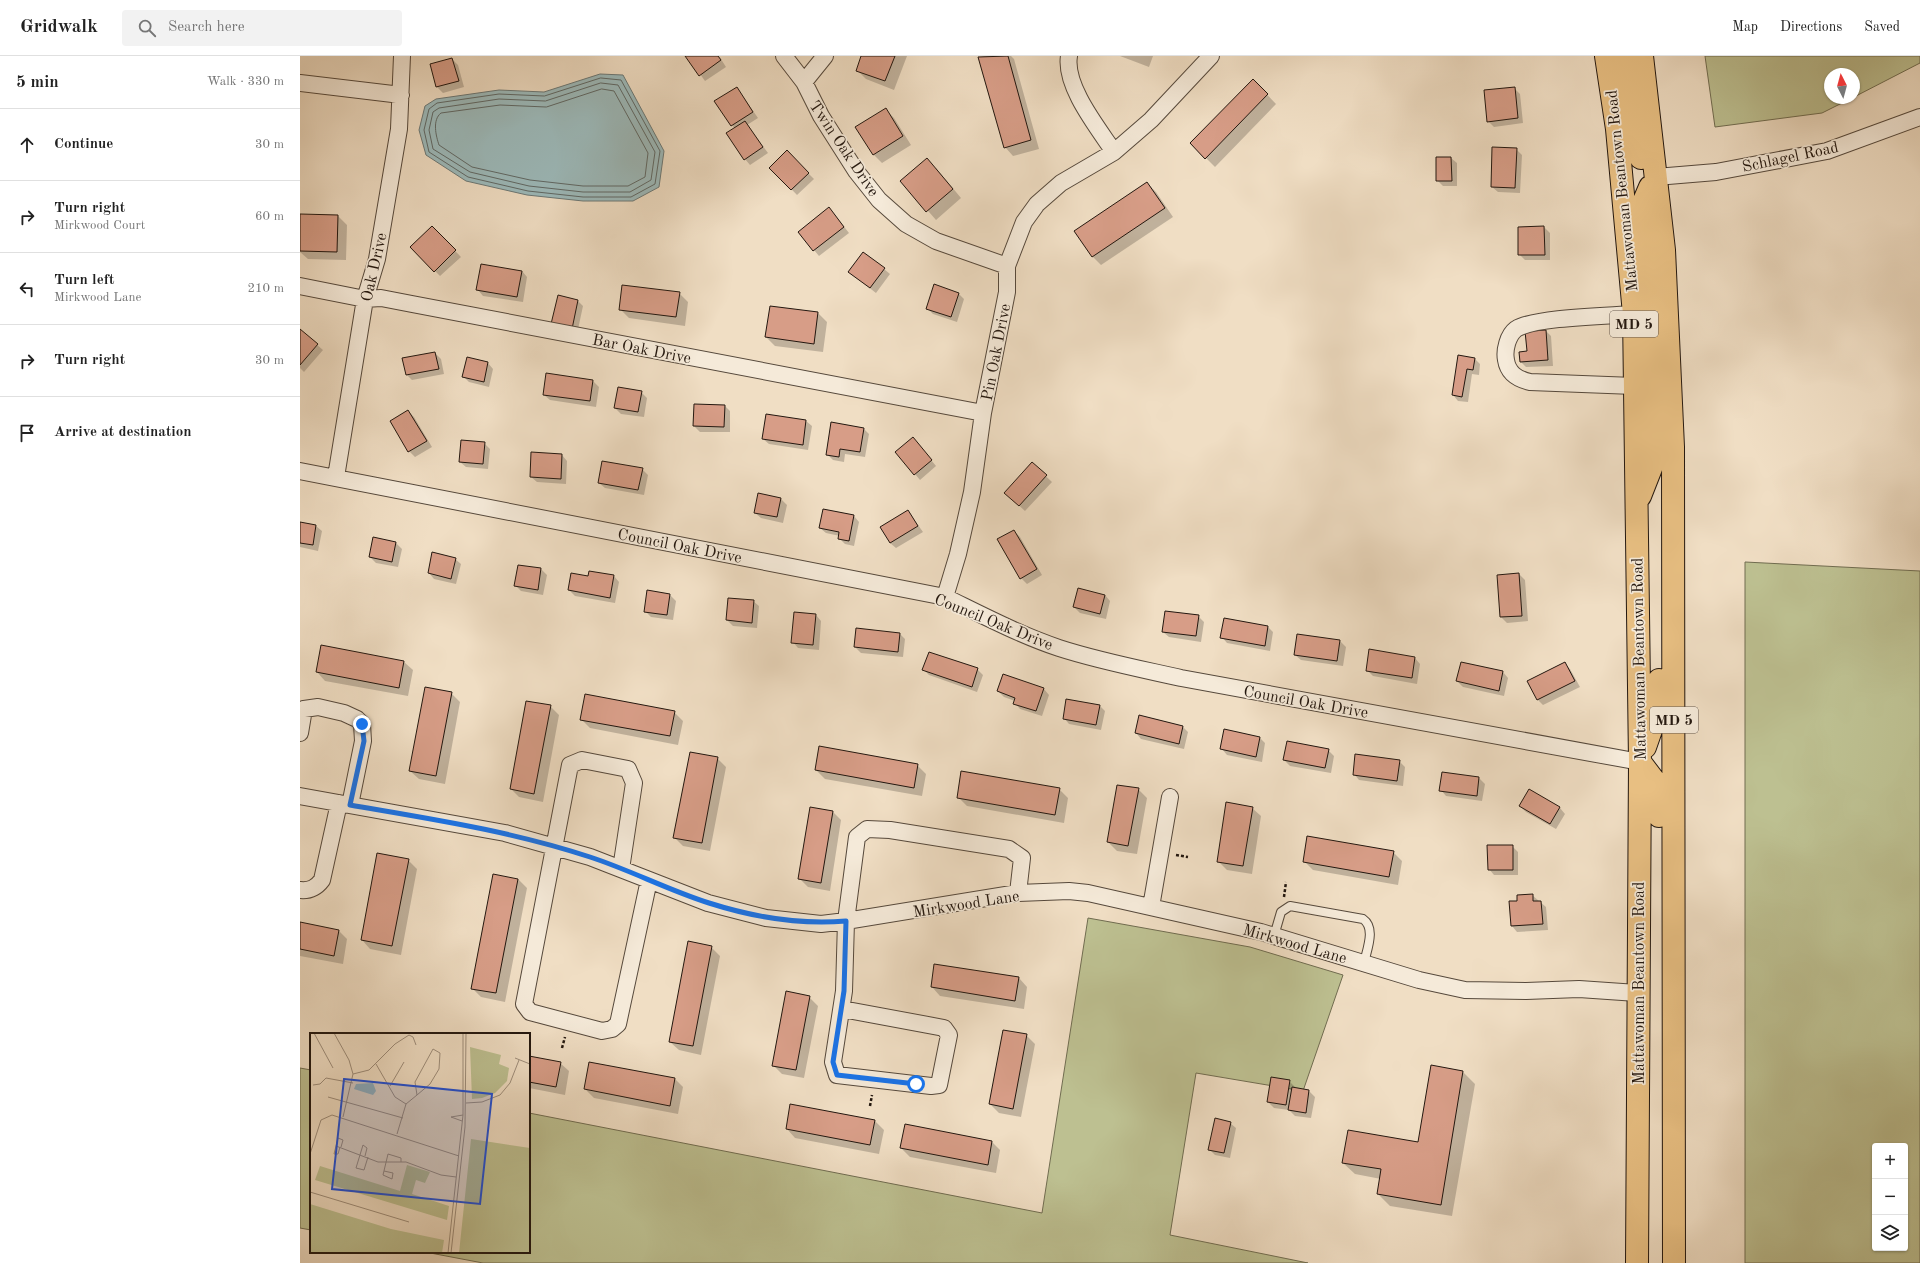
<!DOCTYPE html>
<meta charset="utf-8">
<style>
body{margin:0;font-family:"Old Standard TT",serif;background:#f2f2f2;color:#222}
.controls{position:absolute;right:12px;bottom:12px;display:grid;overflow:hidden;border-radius:4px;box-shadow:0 1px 3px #0004}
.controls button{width:36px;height:36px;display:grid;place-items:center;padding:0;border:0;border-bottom:1px solid #e0e0e0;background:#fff;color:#222;font:20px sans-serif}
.compass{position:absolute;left:1524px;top:12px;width:36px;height:36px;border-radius:50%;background:#fff;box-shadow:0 1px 3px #0004;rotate:354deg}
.stop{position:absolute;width:12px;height:12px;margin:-9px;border:3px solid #1a73e8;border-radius:50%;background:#fff}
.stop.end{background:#1a73e8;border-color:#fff;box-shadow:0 1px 4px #0008}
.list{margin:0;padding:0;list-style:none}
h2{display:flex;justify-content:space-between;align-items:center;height:52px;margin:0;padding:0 16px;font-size:17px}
h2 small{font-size:13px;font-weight:400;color:#767676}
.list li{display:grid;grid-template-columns:26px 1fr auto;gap:12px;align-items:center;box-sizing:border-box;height:72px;padding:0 16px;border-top:1px solid #e0e0e0}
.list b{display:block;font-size:15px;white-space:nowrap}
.list p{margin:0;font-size:13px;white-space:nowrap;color:#767676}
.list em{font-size:13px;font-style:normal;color:#767676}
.icon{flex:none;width:22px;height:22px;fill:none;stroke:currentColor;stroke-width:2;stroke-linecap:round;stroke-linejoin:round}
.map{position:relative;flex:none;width:1620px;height:1207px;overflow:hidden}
header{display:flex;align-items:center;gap:24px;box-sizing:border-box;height:56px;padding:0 20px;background:#fff;border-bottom:1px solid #e0e0e0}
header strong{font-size:19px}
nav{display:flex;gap:22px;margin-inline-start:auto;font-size:14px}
.search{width:280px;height:36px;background:#f2f2f2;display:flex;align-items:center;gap:10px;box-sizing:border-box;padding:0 14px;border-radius:4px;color:#767676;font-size:15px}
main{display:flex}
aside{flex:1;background:#fff}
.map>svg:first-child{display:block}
.green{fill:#bdc091;stroke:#706c50;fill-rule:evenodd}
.water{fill:#9dbbbc;stroke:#6c7977}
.shadow{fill:#0003}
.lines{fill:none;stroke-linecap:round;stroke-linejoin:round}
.shore{stroke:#606966;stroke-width:1}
.building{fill:#d79d87;stroke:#23170f}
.service-casing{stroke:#56493c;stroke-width:10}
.minor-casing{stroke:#56493c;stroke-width:18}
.trunk-casing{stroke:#23170f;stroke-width:24}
.path{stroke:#23170f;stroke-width:2.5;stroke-dasharray:3 2;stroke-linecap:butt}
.service{stroke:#f5ead9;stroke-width:8}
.minor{stroke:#f5ead9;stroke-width:16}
.trunk{stroke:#e8bf82;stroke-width:22}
.route{stroke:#1a73e8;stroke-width:5}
.labels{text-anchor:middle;stroke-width:3.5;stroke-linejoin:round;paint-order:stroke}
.shield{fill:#f5ead9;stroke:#62564c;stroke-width:1}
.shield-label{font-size:15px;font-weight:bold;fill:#23170f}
.street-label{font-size:16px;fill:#23170f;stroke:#f5ead9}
.inset-road{fill:none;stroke:#9e8e7c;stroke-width:1}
.view{fill:#1d4ed8;fill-opacity:0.15;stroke:#1d4ed8;stroke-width:2}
.inset-edge{fill:none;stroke:#23170f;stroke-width:2}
</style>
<header>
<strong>Gridwalk</strong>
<div class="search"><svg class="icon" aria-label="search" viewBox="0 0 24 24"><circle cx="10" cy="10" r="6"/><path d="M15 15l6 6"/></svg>Search here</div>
<nav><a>Map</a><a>Directions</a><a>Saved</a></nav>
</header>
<main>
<aside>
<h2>5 min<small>Walk · 330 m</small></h2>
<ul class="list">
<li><svg class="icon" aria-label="ahead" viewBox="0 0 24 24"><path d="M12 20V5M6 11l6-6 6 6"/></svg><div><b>Continue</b></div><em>30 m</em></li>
<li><svg class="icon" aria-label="right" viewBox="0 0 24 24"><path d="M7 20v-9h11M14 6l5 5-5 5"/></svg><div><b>Turn right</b><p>Mirkwood Court</p></div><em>60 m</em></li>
<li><svg class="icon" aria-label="left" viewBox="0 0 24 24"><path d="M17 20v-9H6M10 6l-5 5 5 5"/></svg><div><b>Turn left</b><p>Mirkwood Lane</p></div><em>210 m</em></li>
<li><svg class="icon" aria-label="right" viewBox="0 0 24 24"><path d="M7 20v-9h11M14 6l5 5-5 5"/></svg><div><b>Turn right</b></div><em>30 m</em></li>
<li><svg class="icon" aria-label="arrive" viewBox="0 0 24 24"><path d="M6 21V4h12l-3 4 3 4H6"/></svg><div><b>Arrive at destination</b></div></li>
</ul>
</aside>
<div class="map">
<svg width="1620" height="1207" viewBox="0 0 1620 1207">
<rect width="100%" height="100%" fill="#f0dec4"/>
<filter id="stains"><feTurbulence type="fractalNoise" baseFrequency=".005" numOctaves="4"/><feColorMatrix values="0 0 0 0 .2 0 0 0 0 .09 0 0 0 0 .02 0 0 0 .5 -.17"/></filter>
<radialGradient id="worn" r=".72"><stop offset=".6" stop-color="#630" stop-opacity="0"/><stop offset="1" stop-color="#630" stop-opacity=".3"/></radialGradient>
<!-- green -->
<path class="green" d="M1405,0H1620V7L1554,41V18H1530V42H1552L1522,57L1415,71Z
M1445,506L1620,515V1207H1445ZM1575,1090H1605V1192H1575Z
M788,862L950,891L1043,919L1003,1035L896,1017L870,1179L1008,1207H183L125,1196H229V1057L742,1157Z
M0,1012L11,1014V1174L0,1172Z"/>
<!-- water -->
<path class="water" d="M300,18L323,19L364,95L359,131L333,145H283L227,139L166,125L126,99L119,74L125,50L136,43L199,34L244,36Z"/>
<!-- shadow -->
<path class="shadow" d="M387,0H419L426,11L405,25Z
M562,0H607L594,34L566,23L557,14Z
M685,0H711L714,3L739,93L713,100L705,91L680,1Z
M820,0H853L849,11Z
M152,3L158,9L164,31L143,37L137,31L131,9Z
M953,24L976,48L915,111L891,87Z
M437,32L458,62L447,69L468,97L450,109L445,103L435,73L416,46Z
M1214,32L1220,38L1223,67L1194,71L1188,65Z
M586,54L594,62L611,89L582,107L574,99L557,72Z
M1216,93L1222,99L1220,137L1198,136L1192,131Z
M487,96L514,123L497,139L471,112Z
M1151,102L1157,107V130H1143L1137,124Z
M636,112L661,142L636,164L602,125Z
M847,127L856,136L873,161L801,209L793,201L775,175Z
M534,158L549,177L519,200L499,176Z
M0,159L38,160L47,169L46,204L8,203L0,196Z
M132,171L161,201L140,220L111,191Z
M1244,171L1250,177V204H1225L1219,198Z
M584,213L590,218L576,237L549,216Z
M222,215L227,221L223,246L183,240L178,234Z
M379,237L388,246L385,270L329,262L320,253Z
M658,237L664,243L657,266L633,258L627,252Z
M278,245L283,250L277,278L258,274Z
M471,251L518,257L527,266L523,296L475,290L466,281Z
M0,274L23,294L4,316L0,312Z
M1246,275L1251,280L1253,310L1226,311L1221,306Z
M135,297L141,303L144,318L112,324L107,319Z
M1159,300L1175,303L1180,308L1179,319L1172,318L1168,346L1158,345L1153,339Z
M188,307L193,313L189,331L169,326L163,320Z
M293,325L299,331L296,351L250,344L244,339Z
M341,336L347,342L344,361L321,358L315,352Z
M425,350L430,355V376H400L394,370Z
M108,355L114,361L132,391L115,401L109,395Z
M466,359L506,365L512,370L508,394L469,388L463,383Z
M563,372L569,378L565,401L545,398L544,406L533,404L527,398Z
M184,387L190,393L188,413L166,411L160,406Z
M618,388L636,410L620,424L615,418Z
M262,399L267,405L266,428L237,426L231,421Z
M732,407L752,426L725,455L711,442Z
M342,413L348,419L344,439L305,432L299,427Z
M459,438L481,443L487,449L483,467L461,462L455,457Z
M608,455L623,476L596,492L590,487Z
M554,460L559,466L554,490L545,488L539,482L540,480L526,477L520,472Z
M0,467L16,470L22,475L18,495L0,491Z
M714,475L720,481L742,519L727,528L721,522Z
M74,483L96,487L102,493L98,511L76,507L70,501Z
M155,503L161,508L156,528L134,523L129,517Z
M218,510L241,513L247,519L243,539L221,535L216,530Z
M1219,518L1225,524L1228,565L1207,567L1201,561L1198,520Z
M314,520L319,526L315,547L275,540L269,534L289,521Z
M370,539L376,545L373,564L351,561L345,555Z
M805,539L810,545L806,563L780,557L774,551Z
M453,545L459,550L457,572L433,570L427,564Z
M516,559L521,565L519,594L498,592L493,586Z
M898,560L904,566L901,586L869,581L863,576Z
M968,571L973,576L970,595L927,587L922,581Z
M600,578L605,583L603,601L561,597L555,591Z
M998,579L1040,585L1046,591L1043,610L1001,604L995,599Z
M1115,602L1120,608L1117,628L1073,620L1067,614Z
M104,606L113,614L108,640L25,625L17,616Z
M1162,607L1203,616L1208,622L1204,640L1163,631L1157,625Z
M1264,607L1270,613L1280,631L1243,649L1238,644L1229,625Z
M677,613L683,619L677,636L629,619L624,614Z
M704,619L744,633L749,639L742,660L720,653L715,647V645L704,641L698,635Z
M151,637L160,646L145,728L119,723L110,715Z
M799,649L805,655L801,674L769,668L764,662Z
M250,650L259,659L243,746L219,741L211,733Z
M374,656L383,665L378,689L290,672L281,663Z
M883,671L888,676L884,693L841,683L836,677Z
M960,682L965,687L962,706L927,699L922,693Z
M1028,694L1034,700L1031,717L990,710L984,704Z
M417,702L426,711L410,795L383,790L374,781Z
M1099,705L1105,711L1103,730L1059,724L1054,718Z
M617,709L626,718L622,740L525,723L516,714Z
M1179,722L1185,728L1182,745L1146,740L1141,734Z
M759,733L768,742L764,767L667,750L658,741Z
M838,733L847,742L837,798L817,795L808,786Z
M1230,734L1260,752L1265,758L1256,773L1226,756L1220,750Z
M952,752L961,760L952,818L927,814L918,805Z
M533,756L541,764L530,835L508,831L499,822Z
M1212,790L1218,796V819H1194L1189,813Z
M1093,796L1102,805L1098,829L1013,814L1004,805Z
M108,804L117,813L101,899L70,893L62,884Z
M218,823L227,832L205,946L181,941L172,932Z
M1232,839L1246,851L1248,874L1217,876L1212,870L1210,846H1218Z
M0,867L39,875L47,883L43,908L0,900Z
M411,891L420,900L401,999L379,994L370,986Z
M719,922L727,931L724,953L640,940L632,931Z
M509,941L518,950L504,1022L482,1018L473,1009Z
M726,979L735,988L721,1061L699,1057L690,1048Z
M229,1001L260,1007L269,1015L265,1039L229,1032Z
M1163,1016L1175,1028L1152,1160L1090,1150L1078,1138L1081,1123L1055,1118L1043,1107L1119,1087Z
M375,1023L383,1031L378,1058L294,1042L285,1033Z
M989,1025L995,1031V1033L1009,1035L1015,1041L1011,1062L995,1060L989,1054L974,1052L968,1046Z
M491,1049L575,1065L584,1074L579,1098L495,1082L487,1073Z
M930,1067L936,1072L930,1102L915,1099L909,1093Z
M692,1086L700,1094L696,1117L610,1101L601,1092Z"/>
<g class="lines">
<!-- shore -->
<path class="shore" d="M301,22L321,24L360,95L355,128L331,141H283L228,135L168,121L129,96L124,74L129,53L137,47L199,38L244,40Z
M301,27L318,29L355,96L351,124L330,136H283L229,130L170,116L133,93L129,74L133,56L139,52L199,43L245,45Z
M302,33L314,35L348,97L345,121L328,130H283L230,124L172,111L139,89C136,80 132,64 141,57L200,49L246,51Z"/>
</g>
<!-- building -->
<path class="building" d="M385,0H418L421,4L399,20Z
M561,0H595L585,25L556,15Z
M708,0L731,84L704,92L678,1Z
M152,2L159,25L136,31L130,8Z
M953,23L968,38L905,103L890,87Z
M437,31L453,56L431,70L414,45Z
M1215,31L1218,62L1187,66L1184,34Z
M586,52L603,80L573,99L555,71Z
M445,65L463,91L444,104L426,77Z
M1192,91L1217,92L1215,132L1191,131Z
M487,94L509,117L491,134L469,112Z
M1136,101H1151L1152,125H1136Z
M627,102L653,133L626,156L600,125Z
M847,126L865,152L792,201L774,175Z
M529,151L544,171L513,195L498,176Z
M0,158L38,159L37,196L0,195Z
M132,170L156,194L134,216L110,191Z
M1244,170L1245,199H1218V171Z
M563,196L585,212L570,232L548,216Z
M181,208L222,215L217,241L176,234Z
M634,228L659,237L651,261L626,253Z
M322,229L380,236L376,261L319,254Z
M258,239L278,244L272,273L251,268Z
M470,250L518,256L514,288L465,281Z
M0,273L18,288L0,309Z
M1246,274L1248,304L1220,306L1219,296L1227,295L1225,275Z
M135,296L139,313L106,319L102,302Z
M1158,299L1175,302L1173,314L1167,313L1162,341L1152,339Z
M167,301L188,306L184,326L162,321Z
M246,317L293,324L290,345L243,339Z
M318,331L342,335L338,356L314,352Z
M394,348L425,349L424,371L393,370Z
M108,354L127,385L108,396L90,365Z
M466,358L506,364L503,389L462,383Z
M531,366L564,372L560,396L540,393L539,401L526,399Z
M613,381L632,404L614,419L595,396Z
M161,384L185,386L183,408L159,406Z
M231,396L262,398L261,423L230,421Z
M302,405L343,412L338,434L298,427Z
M732,406L747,419L719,450L704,437Z
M458,437L481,442L477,461L454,457Z
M523,453L554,459L549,485L538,483L539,476L519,472Z
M608,454L618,470L590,487L580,471Z
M0,466L16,469L13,489L0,487Z
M714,474L737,513L720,523L697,483Z
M73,481L96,486L92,506L69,501Z
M132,496L156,502L151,523L128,517Z
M218,509L241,512L238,534L214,530Z
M289,515L314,519L310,542L268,534L271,517L288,520Z
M1219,517L1222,560L1200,561L1197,519Z
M778,532L805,539L800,558L773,551Z
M347,534L370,538L367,559L344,556Z
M428,542L454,544L452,567L426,564Z
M865,555L899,559L896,580L862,576Z
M494,556L516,558L513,589L491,587Z
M924,562L968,570L965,590L920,582Z
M556,572L600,577L598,596L554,591Z
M997,578L1040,584L1037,605L994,599Z
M21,589L104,605L99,632L16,616Z
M1069,593L1115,601L1112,622L1066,615Z
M629,596L678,612L672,631L622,614Z
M1161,606L1203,615L1199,635L1156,625Z
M1265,606L1275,625L1237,644L1227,625Z
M703,618L744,632L736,655L713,648L715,642L697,635Z
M125,631L152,636L136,720L109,715Z
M285,638L375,655L370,680L280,664Z
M766,643L800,649L796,669L763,663Z
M226,645L251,649L234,738L210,733Z
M839,659L883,670L879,688L835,677Z
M924,673L960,681L956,701L920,693Z
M987,685L1029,693L1025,712L983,704Z
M519,690L618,708L614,732L515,714Z
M390,696L418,701L402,787L373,782Z
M1055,698L1100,704L1097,725L1053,719Z
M661,715L760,732L755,759L657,742Z
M1142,716L1179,721L1177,740L1139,735Z
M817,729L839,732L828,790L807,786Z
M1229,733L1260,751L1250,768L1219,750Z
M926,746L953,751L943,810L917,806Z
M510,751L533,755L521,827L498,823Z
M1007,780L1094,795L1089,821L1003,806Z
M1187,789H1213V814H1188Z
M77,797L109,803L92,890L61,884Z
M193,818L218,823L196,937L171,933Z
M1233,838V845H1241L1243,868L1211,870L1209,845H1217V839Z
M0,866L39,874L34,900L0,893Z
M388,885L412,890L393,990L369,986Z
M634,908L719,921L715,945L631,931Z
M486,935L510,940L496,1014L472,1010Z
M703,974L727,978L713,1053L689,1048Z
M229,1000L261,1006L256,1031L229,1026Z
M289,1006L375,1022L370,1050L284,1033Z
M1131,1009L1163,1015L1141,1149L1077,1138L1081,1113L1042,1107L1048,1074L1118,1086Z
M971,1021L990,1024L986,1049L967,1046Z
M992,1031L1009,1034L1006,1057L988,1054Z
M490,1048L575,1064L570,1089L486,1073Z
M915,1062L931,1066L924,1097L908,1094Z
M605,1068L692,1085L688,1109L600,1092Z"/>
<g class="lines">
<!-- service casing -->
<g class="service-casing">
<path id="service" d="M974,880L981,856L990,850L1063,863C1076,872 1067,893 1064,907"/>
</g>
<!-- minor casing -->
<g class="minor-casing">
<path id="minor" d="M484,0L504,26L521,60L556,115L579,144L606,168L636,185L707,210
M769,0C764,30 798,72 814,96L851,64L911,0
M504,26L525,0
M0,27L101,39
M1356,121L1416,116L1527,95L1620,61
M0,230L65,243L81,242L112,248L683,357
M1334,258C1309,260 1235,261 1216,273C1208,279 1204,294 1206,304C1208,317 1217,323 1230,326L1334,330
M0,415L645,541C682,559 720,579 759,592C799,605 841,613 881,622L1340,706
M36,421L65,243L77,203L99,73L102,0
M645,541L658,498L672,436L683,357L707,236V210L724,166L737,148L761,127L814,96
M0,677L4,653L18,651L44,657L57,663L62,668L63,685L50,749
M0,740L205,777L290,801L408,847L466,862L521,868L546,865L718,837L769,835L788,837L961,876L1119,924L1165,934L1226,935L1279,933L1337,937
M321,813L334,727L328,713L282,704L270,709L224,948L230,956L302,975L312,973L318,968L349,824
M0,834C10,835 16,832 22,824L39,747
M851,851L870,741
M542,953L644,972L649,979L639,1029L631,1030L537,1019L533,1006L544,935L546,865L557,781L567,773L590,774L709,793L722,802L718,837"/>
</g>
<!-- trunk casing -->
<g class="trunk-casing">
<path id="trunk" d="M1306,0L1317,73L1334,258L1340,706L1337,1207
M1323,0L1341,102
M1342,0L1364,194L1373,391L1374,1207
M1340,440L1353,407L1349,228L1344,145L1350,131
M1345,691L1359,651V624
M1340,706L1359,731V760"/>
</g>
<!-- path -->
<path class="path" d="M876,799L888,801
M984,841L986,826
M262,992L265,981
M570,1050L572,1039"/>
<!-- service -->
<use href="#service" class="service"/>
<!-- minor -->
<use href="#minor" class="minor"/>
<!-- trunk -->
<use href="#trunk" class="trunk"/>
</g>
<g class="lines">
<!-- route -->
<path class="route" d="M62,668L64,685L50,749C131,763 211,775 290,801C330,814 368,834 409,847C453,861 500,869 546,865L544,935L533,1006L537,1019L616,1028"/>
</g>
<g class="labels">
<!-- shield labels -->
<g class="shield">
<rect x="1310" y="255" width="48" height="26" rx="3"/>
<rect x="1350" y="651" width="48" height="26" rx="3"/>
</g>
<g class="shield-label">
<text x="1334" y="273">MD 5</text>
<text x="1374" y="669">MD 5</text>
</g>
<!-- street labels -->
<g class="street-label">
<text transform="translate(545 92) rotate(56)" y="6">Twin Oak Drive</text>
<text transform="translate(1490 100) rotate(-12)" y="6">Schlagel Road</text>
<text transform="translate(1321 135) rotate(-96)" y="6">Mattawoman Beantown Road</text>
<text transform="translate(73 211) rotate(-77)" y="6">Oak Drive</text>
<text transform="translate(342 292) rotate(11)" y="6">Bar Oak Drive</text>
<text transform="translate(695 296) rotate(-79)" y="6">Pin Oak Drive</text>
<text transform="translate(380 489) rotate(11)" y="6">Council Oak Drive</text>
<text transform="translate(694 565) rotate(22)" y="6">Council Oak Drive</text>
<text transform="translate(1338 603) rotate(-91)" y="6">Mattawoman Beantown Road</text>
<text transform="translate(1006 645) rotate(10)" y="6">Council Oak Drive</text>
<text transform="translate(666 847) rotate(-9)" y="6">Mirkwood Lane</text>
<text transform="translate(995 887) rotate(16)" y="6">Mirkwood Lane</text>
<text transform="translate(1338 927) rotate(-90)" y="6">Mattawoman Beantown Road</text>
</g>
</g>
<!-- overview -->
<g transform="translate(10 977)">
<rect width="220" height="220" fill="#f0dec4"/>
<path d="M160,14L191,22L189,31L199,35L197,48L185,60L172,65L162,66ZM161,106L220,115V220H149ZM97,132L120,139L115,150L106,147L102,161L139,173L137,187L5,147L10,133L90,158ZM0,171L81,196L134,207L132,220H0Z" fill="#bdc091"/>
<path d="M63,50L66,58L63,62L44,56L46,51Z" fill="#9dbbbc"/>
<path class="inset-road" d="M4,0L23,35M24,0L39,27L43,41L33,84M123,16L130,20L129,36L120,51L107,62L105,49ZM205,25L220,31M66,31L85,64L96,71M43,41L59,37L85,11L99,2L103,4L106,12M3,52L10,51L16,45L43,50M80,53L94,29M18,64L93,85M156,70L172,69L190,62L200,50L209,27M152,88L141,84L153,82M87,101L96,71L107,62M26,113L68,129H96L131,142L146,144M30,114L28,121H24L28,105L33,107L31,114M0,121L11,87L22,82L149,123M55,123L57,115L53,112L46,135L54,137L58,124M74,138L83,140L82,146L73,142L78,121L91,125V129M0,159L99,189M138,220L153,82V0M141,220L155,94L156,0"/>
<path class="view" d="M34,46L182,61L170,171L22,156Z"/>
<rect width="220" height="220" class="inset-edge"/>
</g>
<rect width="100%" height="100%" filter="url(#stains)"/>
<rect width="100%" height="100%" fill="url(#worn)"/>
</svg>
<div class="controls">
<button>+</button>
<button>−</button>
<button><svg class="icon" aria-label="layers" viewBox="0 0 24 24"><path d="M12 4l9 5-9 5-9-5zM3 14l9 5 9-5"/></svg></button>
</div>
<svg class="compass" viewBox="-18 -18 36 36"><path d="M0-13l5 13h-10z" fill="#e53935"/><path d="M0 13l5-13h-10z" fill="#767676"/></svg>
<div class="stop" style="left:616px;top:1028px"></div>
<div class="stop end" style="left:62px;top:668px"></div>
</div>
</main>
